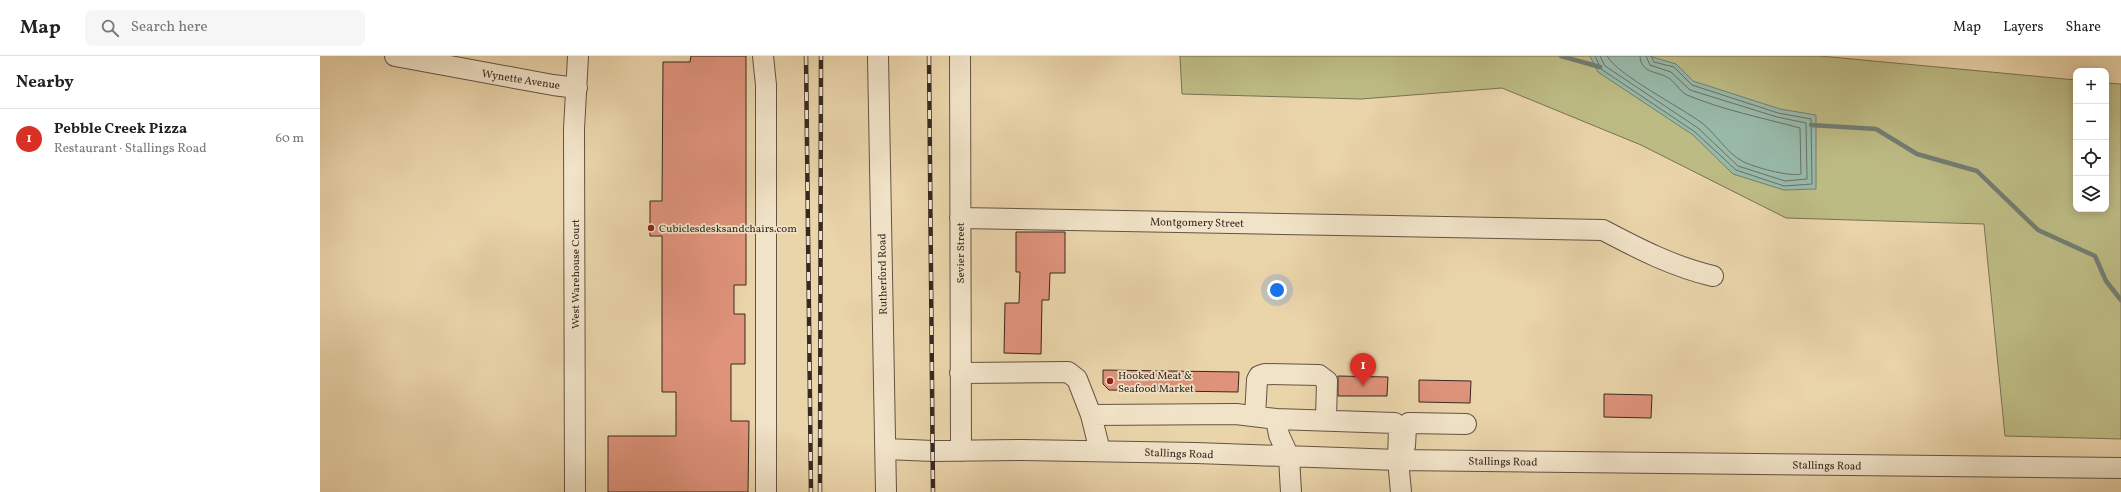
<!DOCTYPE html>
<meta charset="utf-8">
<style>
body{margin:0;font-family:Vollkorn,serif;background:#f6f6f6;color:#222}
.controls{position:absolute;right:12px;top:12px;display:grid;overflow:hidden;border-radius:8px;box-shadow:0 2px 10px #0003}
.controls button{width:36px;height:36px;display:grid;place-items:center;padding:0;border:0;border-bottom:1px solid #e0e0e0;background:#fff;color:#222;font:20px sans-serif}
.you{position:absolute;left:957px;top:234px;width:14px;height:14px;margin:-10px;border:3px solid #fff;border-radius:50%;background:#1a73e8;box-shadow:0 0 0 6px #1a73e833}
.badge{display:grid;place-items:center;width:26px;height:26px;border-radius:50%;background:#d93025;color:#fff;font-size:13px;font-weight:700}
.pin{position:absolute;translate:-50% -33px;filter:drop-shadow(0 1px 2px #0008)}
.pin::after{content:'';position:absolute;top:21px;width:14px;height:12px;background:inherit;clip-path:polygon(0 0,100% 0,50% 100%)}
.list{margin:0;padding:0;list-style:none}
h2{display:flex;justify-content:space-between;align-items:center;height:52px;margin:0;padding:0 16px;font-size:17px}
h2 small{font-size:13px;font-weight:400;color:#767676}
.list li{display:grid;grid-template-columns:26px 1fr auto;gap:12px;align-items:center;box-sizing:border-box;height:60px;padding:0 16px;border-top:1px solid #e0e0e0}
.list b{display:block;font-size:15px;white-space:nowrap}
.list p{margin:0;font-size:13px;white-space:nowrap;color:#767676}
.list em{font-size:13px;font-style:normal;color:#767676}
.icon{flex:none;width:22px;height:22px;fill:none;stroke:currentColor;stroke-width:2;stroke-linecap:round;stroke-linejoin:round}
.map{position:relative;flex:none;width:1801px;height:436px;overflow:hidden}
header{display:flex;align-items:center;gap:24px;box-sizing:border-box;height:56px;padding:0 20px;background:#fff;border-bottom:1px solid #e0e0e0}
header strong{font-size:19px}
nav{display:flex;gap:22px;margin-inline-start:auto;font-size:14px}
.search{width:280px;height:36px;background:#f6f6f6;display:flex;align-items:center;gap:10px;box-sizing:border-box;padding:0 14px;border-radius:8px;color:#767676;font-size:15px}
main{display:flex}
aside{flex:1;background:#fff}
.map>svg:first-child{display:block}
.green{fill:#bdbb84;stroke:#7a7254}
.water{fill:#98b8a8;stroke:#727e73}
.lines{fill:none;stroke-linecap:round;stroke-linejoin:round}
.shore{stroke:#687066;stroke-width:1}
.stream{stroke:#727e73;stroke-width:4.5}
.building{fill:#df937b;stroke:#382823}
.minor-casing{stroke:#645345;stroke-width:22}
.minor{stroke:#f1e3c8;stroke-width:20}
.rail-casing{stroke:#382823;stroke-width:4.5}
.rail{stroke:#f1e3c8;stroke-width:3;stroke-dasharray:9;stroke-linecap:butt}
.poi-dot{fill:#8f2418;stroke:#f1e3c8;stroke-width:1.5}
.labels{text-anchor:middle;stroke-width:3.5;stroke-linejoin:round;paint-order:stroke}
.street-label{font-size:11px;fill:#382823;stroke:#f1e3c8}
.poi-label{font-size:11px;fill:#382823;stroke:#f1e3c8;text-anchor:start}
</style>
<header>
<strong>Map</strong>
<div class="search"><svg class="icon" aria-label="search" viewBox="0 0 24 24"><circle cx="10" cy="10" r="6"/><path d="M15 15l6 6"/></svg>Search here</div>
<nav><a>Map</a><a>Layers</a><a>Share</a></nav>
</header>
<main>
<aside>
<h2>Nearby<small></small></h2>
<ul class="list">
<li><span class="badge">1</span><div><b>Pebble Creek Pizza</b><p>Restaurant · Stallings Road</p></div><em>60 m</em></li>
</ul>
</aside>
<div class="map">
<svg width="1801" height="436" viewBox="0 0 1801 436">
<rect width="100%" height="100%" fill="#ead4aa"/>
<filter id="stains"><feTurbulence type="fractalNoise" baseFrequency=".005" numOctaves="4"/><feColorMatrix values="0 0 0 0 .2 0 0 0 0 .09 0 0 0 0 .02 0 0 0 .5 -.17"/></filter>
<radialGradient id="worn" r=".72"><stop offset=".6" stop-color="#630" stop-opacity="0"/><stop offset="1" stop-color="#630" stop-opacity=".3"/></radialGradient>
<!-- green -->
<path class="green" d="M860,0H1500L1756,24V153H1786V27L1801,28V383L1685,380L1664,168L1466,162L1321,89L1182,32L1041,43L862,38Z"/>
<!-- water -->
<path class="water" d="M1270,0H1329L1356,8L1373,25L1460,53L1496,59V133L1464,134L1413,118L1373,79L1278,16Z"/>
<g class="lines">
<!-- shore -->
<path class="shore" d="M1275,0L1281,13L1375,76L1416,114L1464,130L1492,128L1491,63L1458,57L1372,29L1354,11L1334,6L1331,0
M1280,0L1285,10L1378,72L1418,110L1465,125L1487,123L1486,67L1457,61L1370,34L1351,16L1330,9L1326,0
M1287,0C1296,18 1362,52 1382,67C1395,77 1407,97 1422,105C1433,111 1469,121 1481,118L1480,72C1443,62 1403,54 1367,39C1359,35 1355,25 1347,21C1335,15 1321,17 1320,0"/>
<!-- stream -->
<path class="stream" d="M1241,0L1280,11
M1491,69L1556,73L1597,98L1657,115L1718,174L1775,200L1786,225L1801,244"/>
</g>
<!-- building -->
<path class="building" d="M371,0H426V229H414V258H425V308H411V365H429L428,436H288V380H356V336H342V180H330V145H342L343,6H370Z
M696,176H745V217H730L729,244H722L721,298L684,297L685,247H699L700,216H696Z
M783,314L919,316L918,336L789,334L783,328Z
M1018,320L1068,321L1067,340H1018Z
M1099,324L1151,325L1150,347L1099,346Z
M1284,338L1332,339L1331,362L1284,361Z"/>
<g class="lines">
<!-- minor casing -->
<g class="minor-casing">
<path id="minor" d="M75,0L233,29L257,32
M443,0L446,29V436
M558,0L566,436
M640,0L641,395
M640,162L1283,174C1319,193 1354,211 1393,220
M640,317L748,316L757,323L771,359L780,395
M771,359L916,358L956,363L959,379L969,401L971,436
M935,360L937,324L939,320L945,318L999,319L1007,325L1006,363
M956,363L1075,367L1079,371L1078,404L1081,436
M1085,390L1086,371L1089,367L1146,368
M566,393L613,395L702,394L876,397L1078,404L1801,412
M255,436L254,73L258,0"/>
</g>
<!-- minor -->
<use href="#minor" class="minor"/>
<!-- rail casing -->
<g class="rail-casing">
<path id="rail" d="M486,0L491,436
M609,0L613,436
M500,436L501,0"/>
</g>
<!-- rail -->
<use href="#rail" class="rail"/>
</g>
<!-- markers -->
<g class="poi-dot">
<circle cx="331" cy="172" r="4"/>
<circle cx="790" cy="325" r="4"/>
</g>
<g class="labels">
<!-- street labels -->
<g class="street-label">
<text transform="translate(201 23) rotate(9)" y="4">Wynette Avenue</text>
<text transform="translate(877 166) rotate(1)" y="4">Montgomery Street</text>
<text transform="translate(640 197) rotate(-90)" y="4">Sevier Street</text>
<text transform="translate(255 218) rotate(-90)" y="4">West Warehouse Court</text>
<text transform="translate(562 218) rotate(-91)" y="4">Rutherford Road</text>
<text transform="translate(859 397) rotate(2)" y="4">Stallings Road</text>
<text transform="translate(1183 405) rotate(1)" y="4">Stallings Road</text>
<text transform="translate(1507 409) rotate(1)" y="4">Stallings Road</text>
</g>
<!-- poi labels -->
<g class="poi-label">
<text x="339" y="176">Cubiclesdesksandchairs.com</text>
<text x="798" y="323">Hooked Meat &amp;<tspan x="798" dy="13">Seafood Market</tspan></text>
</g>
</g>
<rect width="100%" height="100%" filter="url(#stains)"/>
<rect width="100%" height="100%" fill="url(#worn)"/>
</svg>
<div class="controls">
<button>+</button>
<button>−</button>
<button><svg class="icon" aria-label="locate" viewBox="0 0 24 24"><circle cx="12" cy="12" r="6"/><path d="M12 2v4M12 18v4M2 12h4M18 12h4"/></svg></button>
<button><svg class="icon" aria-label="layers" viewBox="0 0 24 24"><path d="M12 4l9 5-9 5-9-5zM3 14l9 5 9-5"/></svg></button>
</div>
<div class="you"></div>
<div class="pin badge" style="left:1043px;top:330px">1</div>
</div>
</main>
